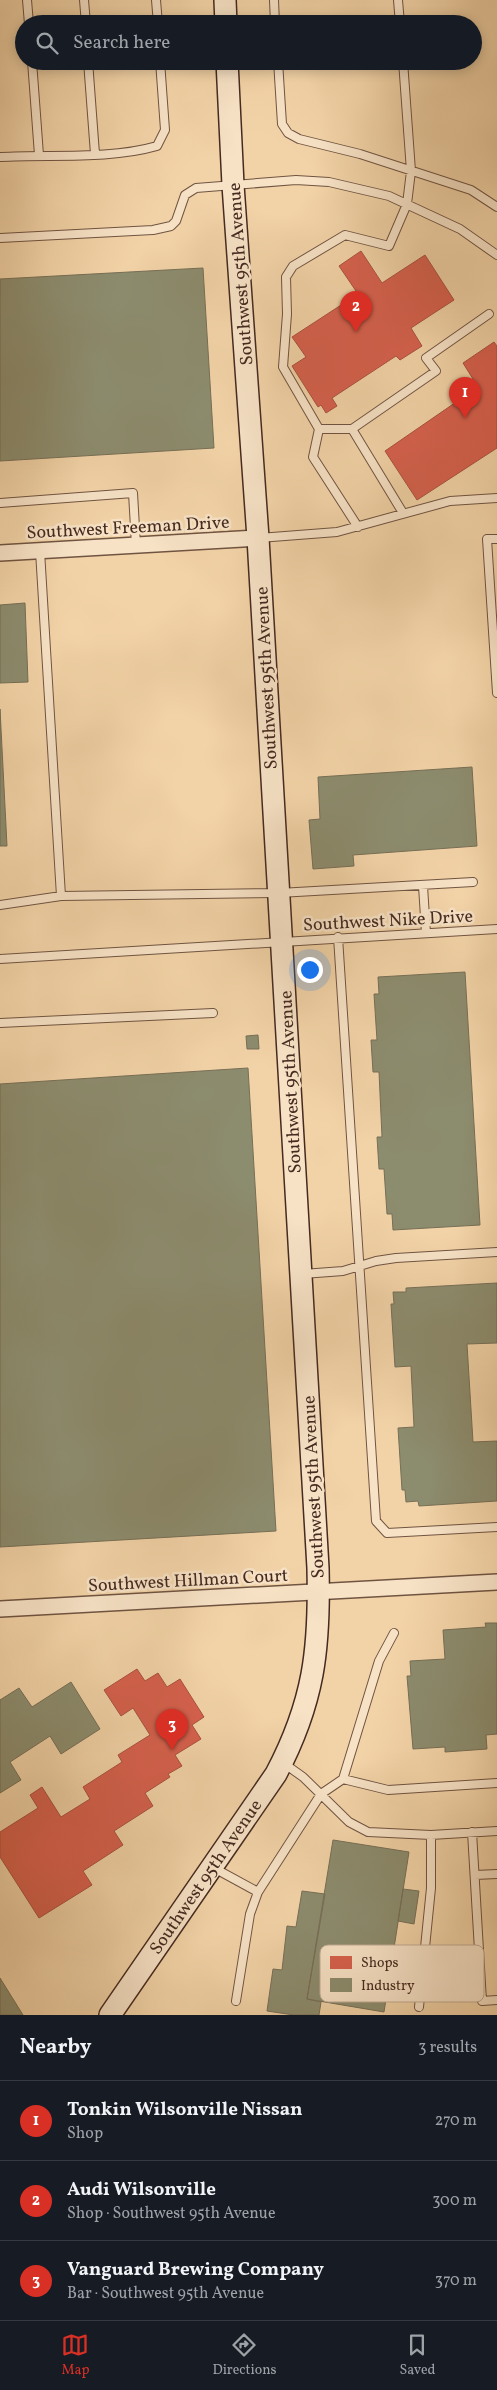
<!DOCTYPE html>
<meta charset="utf-8">
<style>
body{margin:0;font-family:Vollkorn,serif;background:#20242c;color:#f1f3f6}
.you{position:absolute;left:309px;top:969px;width:18px;height:18px;margin:-12px;border:4px solid #fff;border-radius:50%;background:#1a73e8;box-shadow:0 0 0 8px #1a73e833}
.badge{display:grid;place-items:center;width:32px;height:32px;border-radius:50%;background:#d93025;color:#fff;font-size:16px;font-weight:700}
.pin{position:absolute;translate:-50% -41px;filter:drop-shadow(0 1px 2px #0008)}
.pin::after{content:'';position:absolute;top:26px;width:18px;height:15px;background:inherit;clip-path:polygon(0 0,100% 0,50% 100%)}
.list{margin:0;padding:0;list-style:none}
h2{display:flex;justify-content:space-between;align-items:center;height:65px;margin:0;padding:0 20px;font-size:21px}
h2 small{font-size:16px;font-weight:400;color:#9ea1a6}
.list li{display:grid;grid-template-columns:32px 1fr auto;gap:15px;align-items:center;box-sizing:border-box;height:80px;padding:0 20px;border-top:1px solid #363941}
.list b{display:block;font-size:19px;white-space:nowrap}
.list p{margin:0;font-size:16px;white-space:nowrap;color:#9ea1a6}
.list em{font-size:16px;font-style:normal;color:#9ea1a6}
.icon{flex:none;width:28px;height:28px;fill:none;stroke:currentColor;stroke-width:2;stroke-linecap:round;stroke-linejoin:round}
.map{position:relative;flex:none;width:497px;height:2015px;overflow:hidden}
.search{position:absolute;background:#171b24;box-shadow:0 2px 12px #0003;left:15px;right:15px;top:15px;height:55px;display:flex;align-items:center;gap:12px;box-sizing:border-box;padding:0 18px;border-radius:28px;color:#9ea1a6;font-size:19px}
.sheet{height:305px;background:#171b24}
nav{display:flex;justify-content:space-around;align-items:center;box-sizing:border-box;height:70px;border-top:1px solid #363941;background:#171b24;font-size:14px;color:#9ea1a6}
nav a{display:grid;justify-items:center;gap:2px}
nav .on{color:#d93025}
.map>svg:first-child{display:block}
.shops{fill:#d6604d;stroke:#aa5040}
.industry{fill:#8c8c6e;stroke:#776f57}
.lines{fill:none;stroke-linecap:round;stroke-linejoin:round}
.lane-casing{stroke:#705442;stroke-width:10}
.street-casing{stroke:#705442;stroke-width:18}
.secondary-casing{stroke:#452a20;stroke-width:24}
.lane{stroke:#f7e2c6;stroke-width:8}
.street{stroke:#f7e2c6;stroke-width:15}
.secondary{stroke:#f7e2c6;stroke-width:21}
.labels{text-anchor:middle;stroke-width:5;stroke-linejoin:round;paint-order:stroke}
.street-label{font-size:18px;fill:#452a20;stroke:#f7e2c6}
.key{fill:#f7e2c6;stroke:#c2ab94;stroke-width:1}
.key-label{font-size:14px;fill:#452a20}
</style>
<div class="map">
<svg width="497" height="2015" viewBox="0 0 497 2015">
<rect width="100%" height="100%" fill="#f2d3a7"/>
<filter id="stains"><feTurbulence type="fractalNoise" baseFrequency=".004" numOctaves="4"/><feColorMatrix values="0 0 0 0 .2 0 0 0 0 .09 0 0 0 0 .02 0 0 0 .5 -.17"/></filter>
<radialGradient id="worn" r=".72"><stop offset=".6" stop-color="#630" stop-opacity="0"/><stop offset="1" stop-color="#630" stop-opacity=".3"/></radialGradient>
<!-- shops -->
<path class="shops" d="M361,251L382,283L425,255L454,300L411,328L422,346L400,360L396,356L332,398L337,406L326,413L321,405L318,407L292,366L306,357L292,337L358,294L339,266Z
M494,342L497,346V448L417,500L385,451L478,387L463,363Z
M137,1669L145,1681L158,1673L167,1687L180,1679L204,1717L192,1725L201,1739L175,1755L182,1766L168,1774L170,1777L145,1793L153,1806L114,1831L123,1845L83,1871L92,1885L39,1918L0,1857V1832L38,1808L30,1795L42,1787L61,1817L90,1799L83,1787L122,1762L118,1755L150,1735L133,1708L121,1716L104,1690Z"/>
<!-- industry -->
<path class="industry" d="M203,268L214,448L0,461V279Z
M25,603L28,682L0,683V605Z
M0,709L7,846H0Z
M472,767L477,846L353,855L354,866L313,869L309,820L320,819L318,777Z
M465,972L480,1225L393,1230L392,1214H387L384,1169H379L377,1137H382L379,1072H373L371,1040H377L374,994H379L378,977Z
M258,1035L259,1049H247L246,1036Z
M248,1068L276,1531L0,1547V1084Z
M497,1283V1343L467,1344L473,1442L497,1441V1501L419,1506L418,1501L406,1502L405,1490H402L398,1428L414,1427L411,1366L395,1367L391,1304H394L393,1292H406V1288Z
M485,1623H497V1734L486,1735L487,1749L445,1752V1747L413,1749L407,1676H411L410,1661L445,1659L443,1630L486,1627Z
M71,1682L100,1729L61,1754L50,1736L10,1762L21,1780L0,1793V1700L19,1688L32,1707Z
M333,1840L409,1852L384,2012L307,1999Z
M403,1889L419,1891L414,1924L398,1921Z
M302,1891L325,1894L307,1999L321,2002L319,2015H294L267,2011L273,1969L282,1970L287,1926L296,1927Z
M0,1978L23,2015H0Z"/>
<g class="lines">
<!-- lane casing -->
<g class="lane-casing">
<path id="lane" d="M27,0L29,24
M84,0L86,24
M156,0L158,24
M274,0L275,24
M398,0L400,24
M32,61L39,155
M88,61L95,154
M278,61L282,124L288,133L299,139L360,154L471,190L497,207
M0,157C51,154 108,160 157,146L165,130L160,61
M0,238L153,230L171,226L176,221L185,195L196,188L296,180L329,182L389,196L460,229L497,255
M319,429H352L403,513
M352,429L436,371L426,358L489,314
M0,503L133,493L136,545
M358,527L313,457L319,429L283,367L287,314L286,277L293,266L345,235L389,246L407,204L411,171L403,61
M259,538L337,532L450,501L497,498
M497,539H487L497,693
M40,551L61,896
M423,886L426,933
M0,905L61,896L279,893L473,882
M338,937L376,1521L387,1533L497,1527
M0,959L497,929
M0,1023L213,1013
M303,1274L343,1271L376,1261L396,1258L497,1252
M282,1762L303,1777L349,1822L368,1832L431,1835L497,1831
M343,1779L388,1790L497,1783
M472,1832L482,2001L497,2000
M214,1868L258,1892
M475,1875L497,1874
M236,2001L250,1914L258,1892L321,1794L343,1779L379,1661L394,1633
M419,2007L431,1888V1835"/>
</g>
<!-- street casing -->
<g class="street-casing">
<path id="street" d="M0,553L258,538
M0,1609L497,1582"/>
</g>
<!-- secondary casing -->
<g class="secondary-casing">
<g id="secondary">
<path d="M225,0L226,24"/>
<path id="s1" d="M110,2015L276,1774C314,1702 320,1649 318,1568L258,538L233,185L227,61"/>
</g>
</g>
<!-- lane -->
<use href="#lane" class="lane"/>
<!-- street -->
<use href="#street" class="street"/>
<!-- secondary -->
<use href="#secondary" class="secondary"/>
</g>
<g class="labels">
<!-- street labels -->
<g class="street-label">
<text transform="translate(240 274) rotate(-94)" y="6">Southwest 95th Avenue</text>
<text transform="translate(128 527) rotate(-3)" y="6">Southwest Freeman Drive</text>
<text transform="translate(266 678) rotate(-93)" y="6">Southwest 95th Avenue</text>
<text transform="translate(388 920) rotate(-3)" y="6">Southwest Nike Drive</text>
<text transform="translate(290 1082) rotate(-93)" y="6">Southwest 95th Avenue</text>
<text transform="translate(313 1487) rotate(-93)" y="6">Southwest 95th Avenue</text>
<text transform="translate(188 1580) rotate(-3)" y="6">Southwest Hillman Court</text>
<text dy="6" stroke="none"><textPath href="#s1" startOffset="168">Southwest 95th Avenue</textPath></text>
</g>
</g>
<!-- legend -->
<rect x="320" y="1945" width="164" height="57" rx="8" class="key"/>
<rect x="330" y="1956" width="22" height="13" fill="#d6604d"/>
<rect x="330" y="1978" width="22" height="14" fill="#8c8c6e"/>
<g class="key-label">
<text x="361" y="1967">Shops</text>
<text x="361" y="1990">Industry</text>
</g>
<rect width="100%" height="100%" filter="url(#stains)"/>
<rect width="100%" height="100%" fill="url(#worn)"/>
</svg>
<div class="you"></div>
<div class="pin badge" style="left:465px;top:418px">1</div>
<div class="pin badge" style="left:356px;top:332px">2</div>
<div class="pin badge" style="left:172px;top:1750px">3</div>
<div class="search"><svg class="icon" aria-label="search" viewBox="0 0 24 24"><circle cx="10" cy="10" r="6"/><path d="M15 15l6 6"/></svg>Search here</div>
</div>
<section class="sheet">
<h2>Nearby<small>3 results</small></h2>
<ul class="list">
<li><span class="badge">1</span><div><b>Tonkin Wilsonville Nissan</b><p>Shop</p></div><em>270 m</em></li>
<li><span class="badge">2</span><div><b>Audi Wilsonville</b><p>Shop · Southwest 95th Avenue</p></div><em>300 m</em></li>
<li><span class="badge">3</span><div><b>Vanguard Brewing Company</b><p>Bar · Southwest 95th Avenue</p></div><em>370 m</em></li>
</ul>
</section>
<nav>
<a class="on"><svg class="icon" aria-label="map" viewBox="0 0 24 24"><path d="M3 6l6-2 6 2 6-2v14l-6 2-6-2-6 2zM9 4v14M15 6v14"/></svg>Map</a>
<a><svg class="icon" aria-label="directions" viewBox="0 0 24 24"><path d="M12 3l9 9-9 9-9-9zM9 14v-3h6M13 9l2 2-2 2"/></svg>Directions</a>
<a><svg class="icon" aria-label="saved" viewBox="0 0 24 24"><path d="M7 4h10v16l-5-4-5 4z"/></svg>Saved</a>
</nav>
